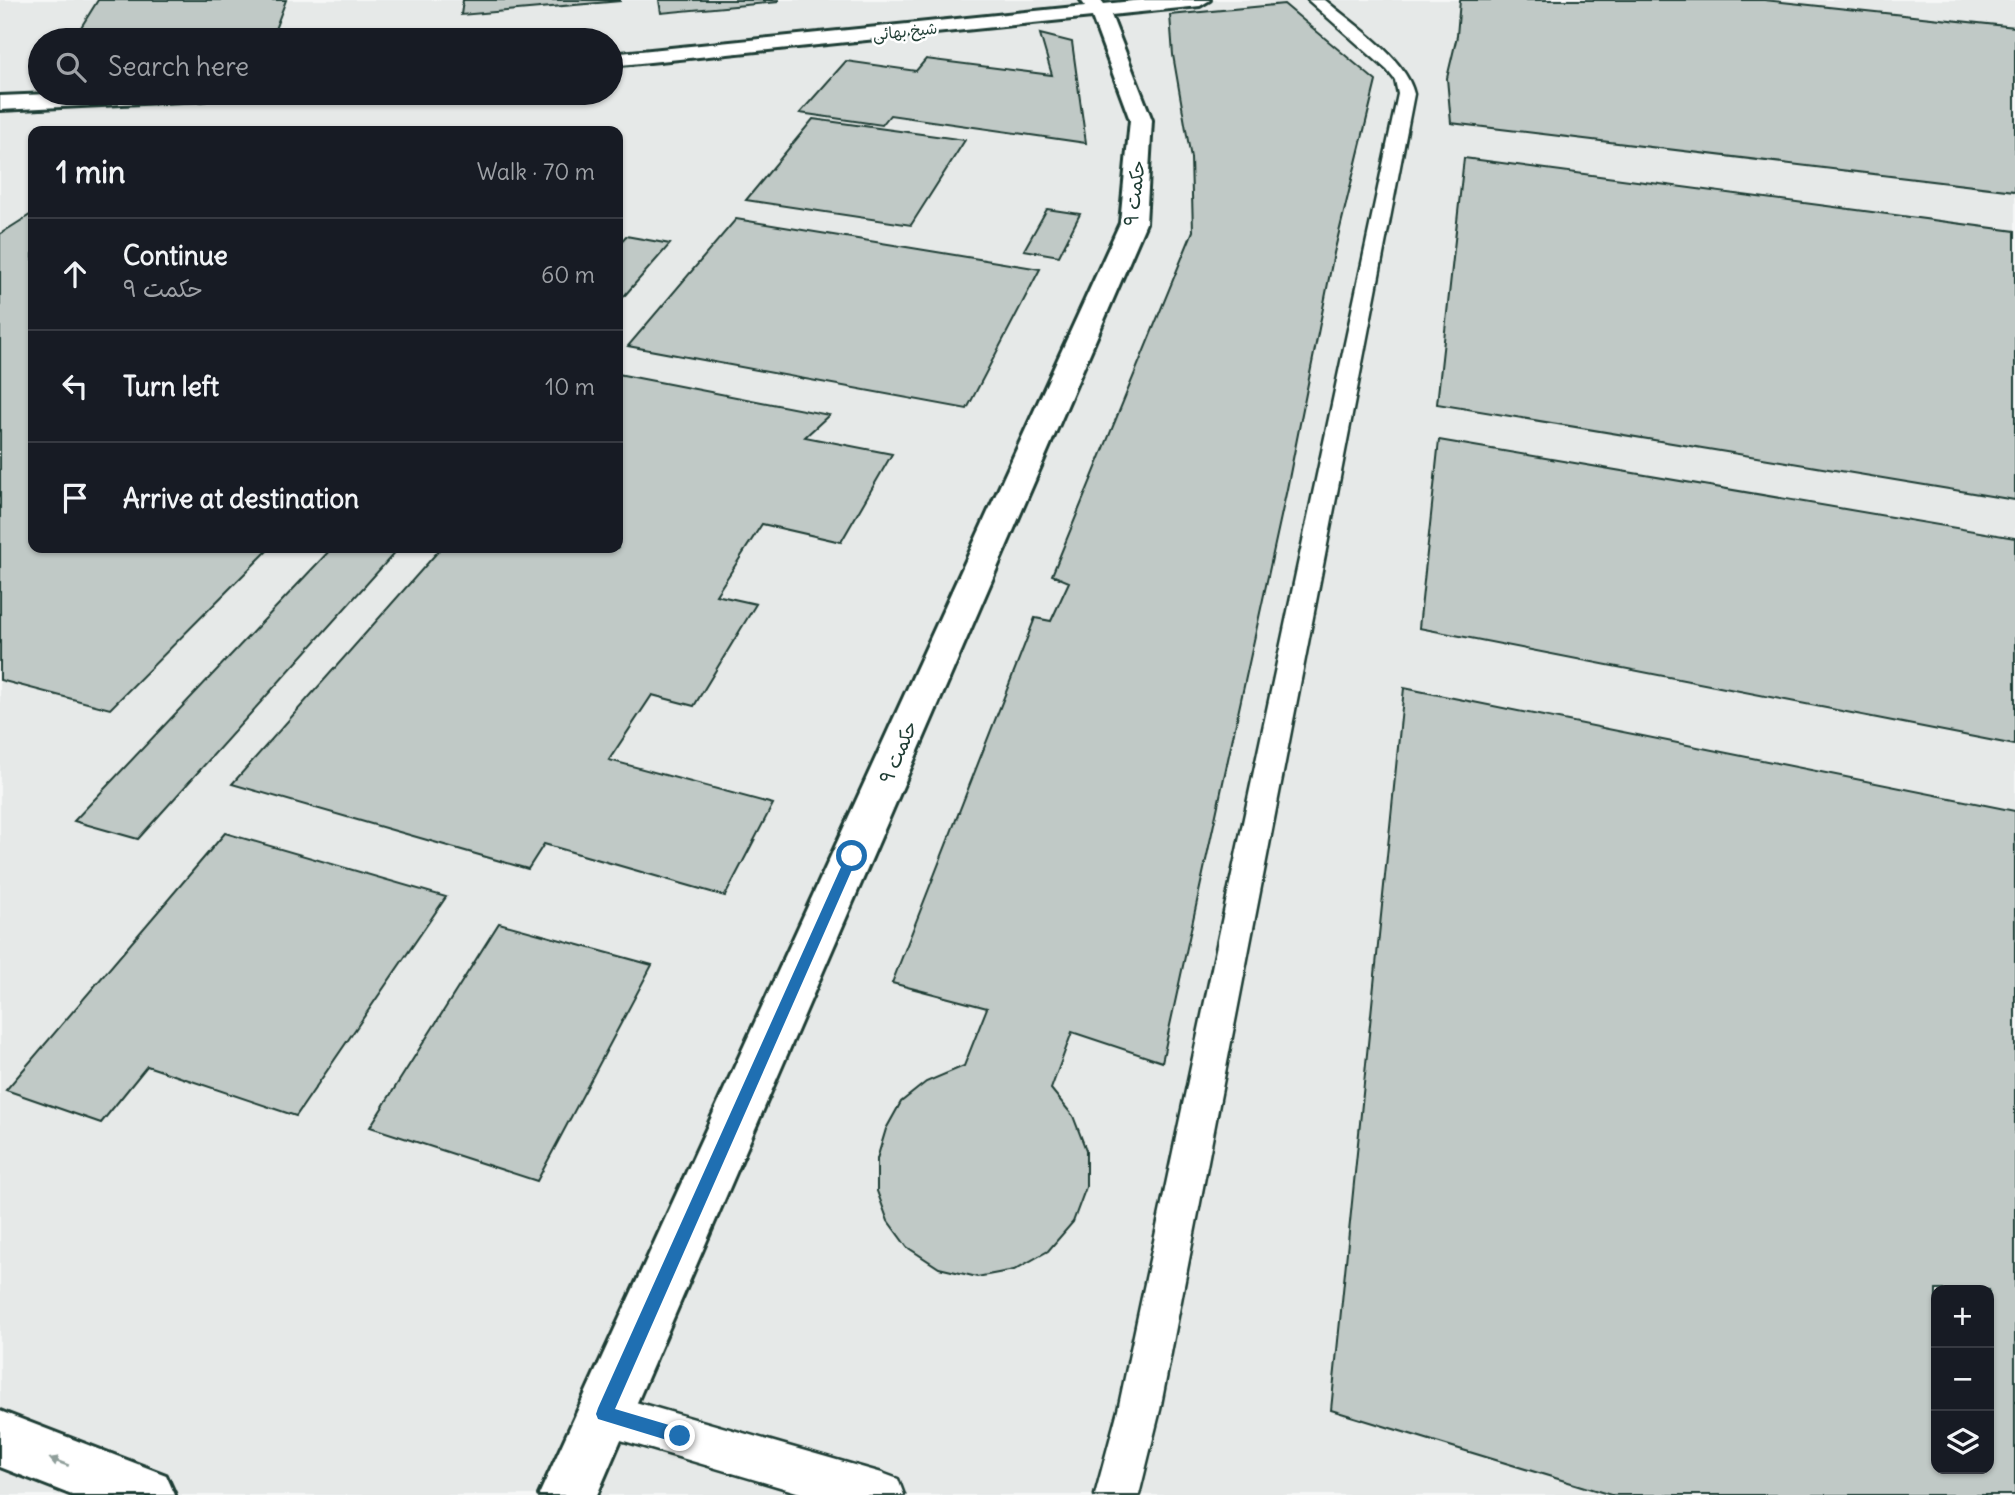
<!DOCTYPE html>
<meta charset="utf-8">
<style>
body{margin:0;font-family:Delius,"Playpen Sans Arabic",sans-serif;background:#20242c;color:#f1f3f6}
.controls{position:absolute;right:21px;bottom:21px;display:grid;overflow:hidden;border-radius:14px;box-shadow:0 2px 5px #0004}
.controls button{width:63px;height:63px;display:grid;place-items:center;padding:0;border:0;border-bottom:2px solid #363941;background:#171b24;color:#f1f3f6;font:35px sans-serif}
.stop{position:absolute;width:21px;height:21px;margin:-16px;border:5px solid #1f6fb2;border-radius:50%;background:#fff}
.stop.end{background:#1f6fb2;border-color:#fff;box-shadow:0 2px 7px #0008}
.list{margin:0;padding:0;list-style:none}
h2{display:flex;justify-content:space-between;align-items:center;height:91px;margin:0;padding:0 28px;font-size:30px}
h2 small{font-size:23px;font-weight:400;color:#9ea1a6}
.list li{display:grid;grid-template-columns:46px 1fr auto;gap:21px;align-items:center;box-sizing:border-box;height:112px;padding:0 28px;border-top:2px solid #363941}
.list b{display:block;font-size:26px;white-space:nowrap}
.list p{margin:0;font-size:23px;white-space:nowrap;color:#9ea1a6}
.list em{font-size:23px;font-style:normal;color:#9ea1a6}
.icon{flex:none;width:38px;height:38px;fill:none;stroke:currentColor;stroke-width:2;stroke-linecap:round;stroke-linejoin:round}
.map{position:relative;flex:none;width:2015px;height:1495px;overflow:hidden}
.search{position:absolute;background:#171b24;box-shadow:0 2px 5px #0004;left:28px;top:28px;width:595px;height:77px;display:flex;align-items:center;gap:18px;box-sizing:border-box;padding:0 24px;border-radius:38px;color:#9ea1a6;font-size:26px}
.panel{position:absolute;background:#171b24;box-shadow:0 2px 5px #0004;left:28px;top:126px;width:595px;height:427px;border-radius:14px}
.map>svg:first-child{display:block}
.built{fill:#e6e9e8;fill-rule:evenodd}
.building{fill:#c0c9c6;stroke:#1f3d34;stroke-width:2;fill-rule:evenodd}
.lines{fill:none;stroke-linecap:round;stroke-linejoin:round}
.service-casing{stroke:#1f3d34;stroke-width:5}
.tertiary-casing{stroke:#1f3d34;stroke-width:6}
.service{fill:#fff;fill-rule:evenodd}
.tertiary{fill:#fff;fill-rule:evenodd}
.oneway{fill:#8f9e9a}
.route{fill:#1f6fb2}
.labels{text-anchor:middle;stroke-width:5;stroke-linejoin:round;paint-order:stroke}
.far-street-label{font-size:16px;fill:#1f3d34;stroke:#fff}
.street-label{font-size:19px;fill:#1f3d34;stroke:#fff}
</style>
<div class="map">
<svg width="2015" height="1495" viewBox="0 0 2015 1495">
<rect width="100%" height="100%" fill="#f6f7f7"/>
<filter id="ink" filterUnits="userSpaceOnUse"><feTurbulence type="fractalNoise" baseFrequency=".0143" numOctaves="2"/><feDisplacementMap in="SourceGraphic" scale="14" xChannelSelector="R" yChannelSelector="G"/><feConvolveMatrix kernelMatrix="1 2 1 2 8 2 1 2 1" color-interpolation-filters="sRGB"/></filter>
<g filter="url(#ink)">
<!-- built -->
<path class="built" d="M0,0H2015V1495H0ZM40,40H611V93H40ZM33,131H618V548H33ZM1936,1290H1989V1469H1936Z"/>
<!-- building -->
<path class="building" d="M98,0H286L271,40H73Z
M463,0H620V1L461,15Z
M659,0H778V2L661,13Z
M1460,0H1764L2015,27V191L1451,123L1447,78L1457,36Z
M1284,4L1376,81L1334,253L1287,489L1162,1062L1072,1032L1051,1089L1073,1116L1086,1150V1187L1073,1222L1048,1251L1014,1270L977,1277L939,1268L907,1247L888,1221L877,1191V1159L886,1129L901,1102L926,1082L964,1066L987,1008L892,983L1035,618L1051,621L1069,582L1052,575L1193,231L1191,158L1173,55L1170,15Z
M1040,34L1072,42L1086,143L890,115L882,125L800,113L846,61L916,71L926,59L1052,75Z
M813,119L965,140L911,225L746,200Z
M1464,158L2015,231V500L1437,404Z
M1047,209L1080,214L1059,256L1024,250Z
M33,213V548H270L110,709L0,680V234Z
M736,219L1040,269L967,409L628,346Z
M626,236L670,244L618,303V245Z
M618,374L829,415L805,437L892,454L841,542L762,524L716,595L756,604L694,706L652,695L609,760L773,804L725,896L544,844L528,869L232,784L441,548H618Z
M1439,440L2015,538V745L1419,628Z
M332,548H399L138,839L74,821Z
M1404,688L2015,811V1495H1611L1331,1410ZM1936,1290H1989V1469H1936Z
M225,833L446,897L296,1116L147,1066L101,1123L6,1090Z
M499,923L652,965L537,1181L370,1127Z"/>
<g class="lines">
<!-- service casing -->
<g class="service-casing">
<path id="service" d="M1308,0H1325C1353,24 1406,58 1414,94L1160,1410L1139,1495H1095L1118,1410L1398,94L1395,80L1387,70Z
M604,1393L882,1473L898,1479L904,1495H807L604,1435L589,1429L583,1414L589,1399Z"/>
</g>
<!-- tertiary casing -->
<g class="tertiary-casing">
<path id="tertiary" d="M1081,0H1101L1104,4L1142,0H1210L1200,6L1111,15L1152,120L1146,223L597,1495H539L1120,223L1130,120L1092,17L611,66V54L1085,6Z
M73,93H214L211,98L203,100L0,110V96Z
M0,1411L166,1475L175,1495H72L0,1467Z"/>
</g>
<!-- service -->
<use href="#service" class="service"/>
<!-- tertiary -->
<use href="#tertiary" class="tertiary"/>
</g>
<!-- one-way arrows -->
<defs><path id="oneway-solid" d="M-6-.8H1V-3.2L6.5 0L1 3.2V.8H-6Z" transform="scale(1.75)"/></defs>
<use class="oneway" href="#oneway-solid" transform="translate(59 1462) rotate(-159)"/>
</g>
<!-- route -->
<path class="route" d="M852,851L858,856L615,1409L686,1430L688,1436L686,1442L680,1444L598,1419L596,1414L598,1408L846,856Z"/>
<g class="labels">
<!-- far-street labels -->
<g class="far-street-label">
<text transform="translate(905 31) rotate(-6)" y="6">شیخ بهائی</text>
</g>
<!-- street labels -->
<g class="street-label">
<text transform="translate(1134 193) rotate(-83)" y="7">حکمت ۹</text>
<text transform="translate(898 752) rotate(-66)" y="7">حکمت ۹</text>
</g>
</g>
</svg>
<div class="controls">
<button>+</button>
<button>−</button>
<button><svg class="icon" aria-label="layers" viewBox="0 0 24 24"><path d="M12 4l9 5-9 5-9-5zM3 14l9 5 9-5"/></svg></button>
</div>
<div class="stop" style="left:852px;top:856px"></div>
<div class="stop end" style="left:680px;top:1436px"></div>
<div class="search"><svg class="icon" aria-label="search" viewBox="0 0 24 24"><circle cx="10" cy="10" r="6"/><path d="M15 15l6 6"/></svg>Search here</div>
<section class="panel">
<h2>1 min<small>Walk · 70 m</small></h2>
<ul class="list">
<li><svg class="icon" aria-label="ahead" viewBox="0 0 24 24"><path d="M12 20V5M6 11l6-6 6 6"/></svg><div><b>Continue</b><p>حکمت ۹</p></div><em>60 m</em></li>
<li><svg class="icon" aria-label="left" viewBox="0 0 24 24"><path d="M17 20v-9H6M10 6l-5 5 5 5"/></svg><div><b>Turn left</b></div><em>10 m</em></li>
<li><svg class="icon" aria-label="arrive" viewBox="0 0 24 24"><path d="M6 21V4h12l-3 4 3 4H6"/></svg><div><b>Arrive at destination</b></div></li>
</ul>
</section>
</div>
